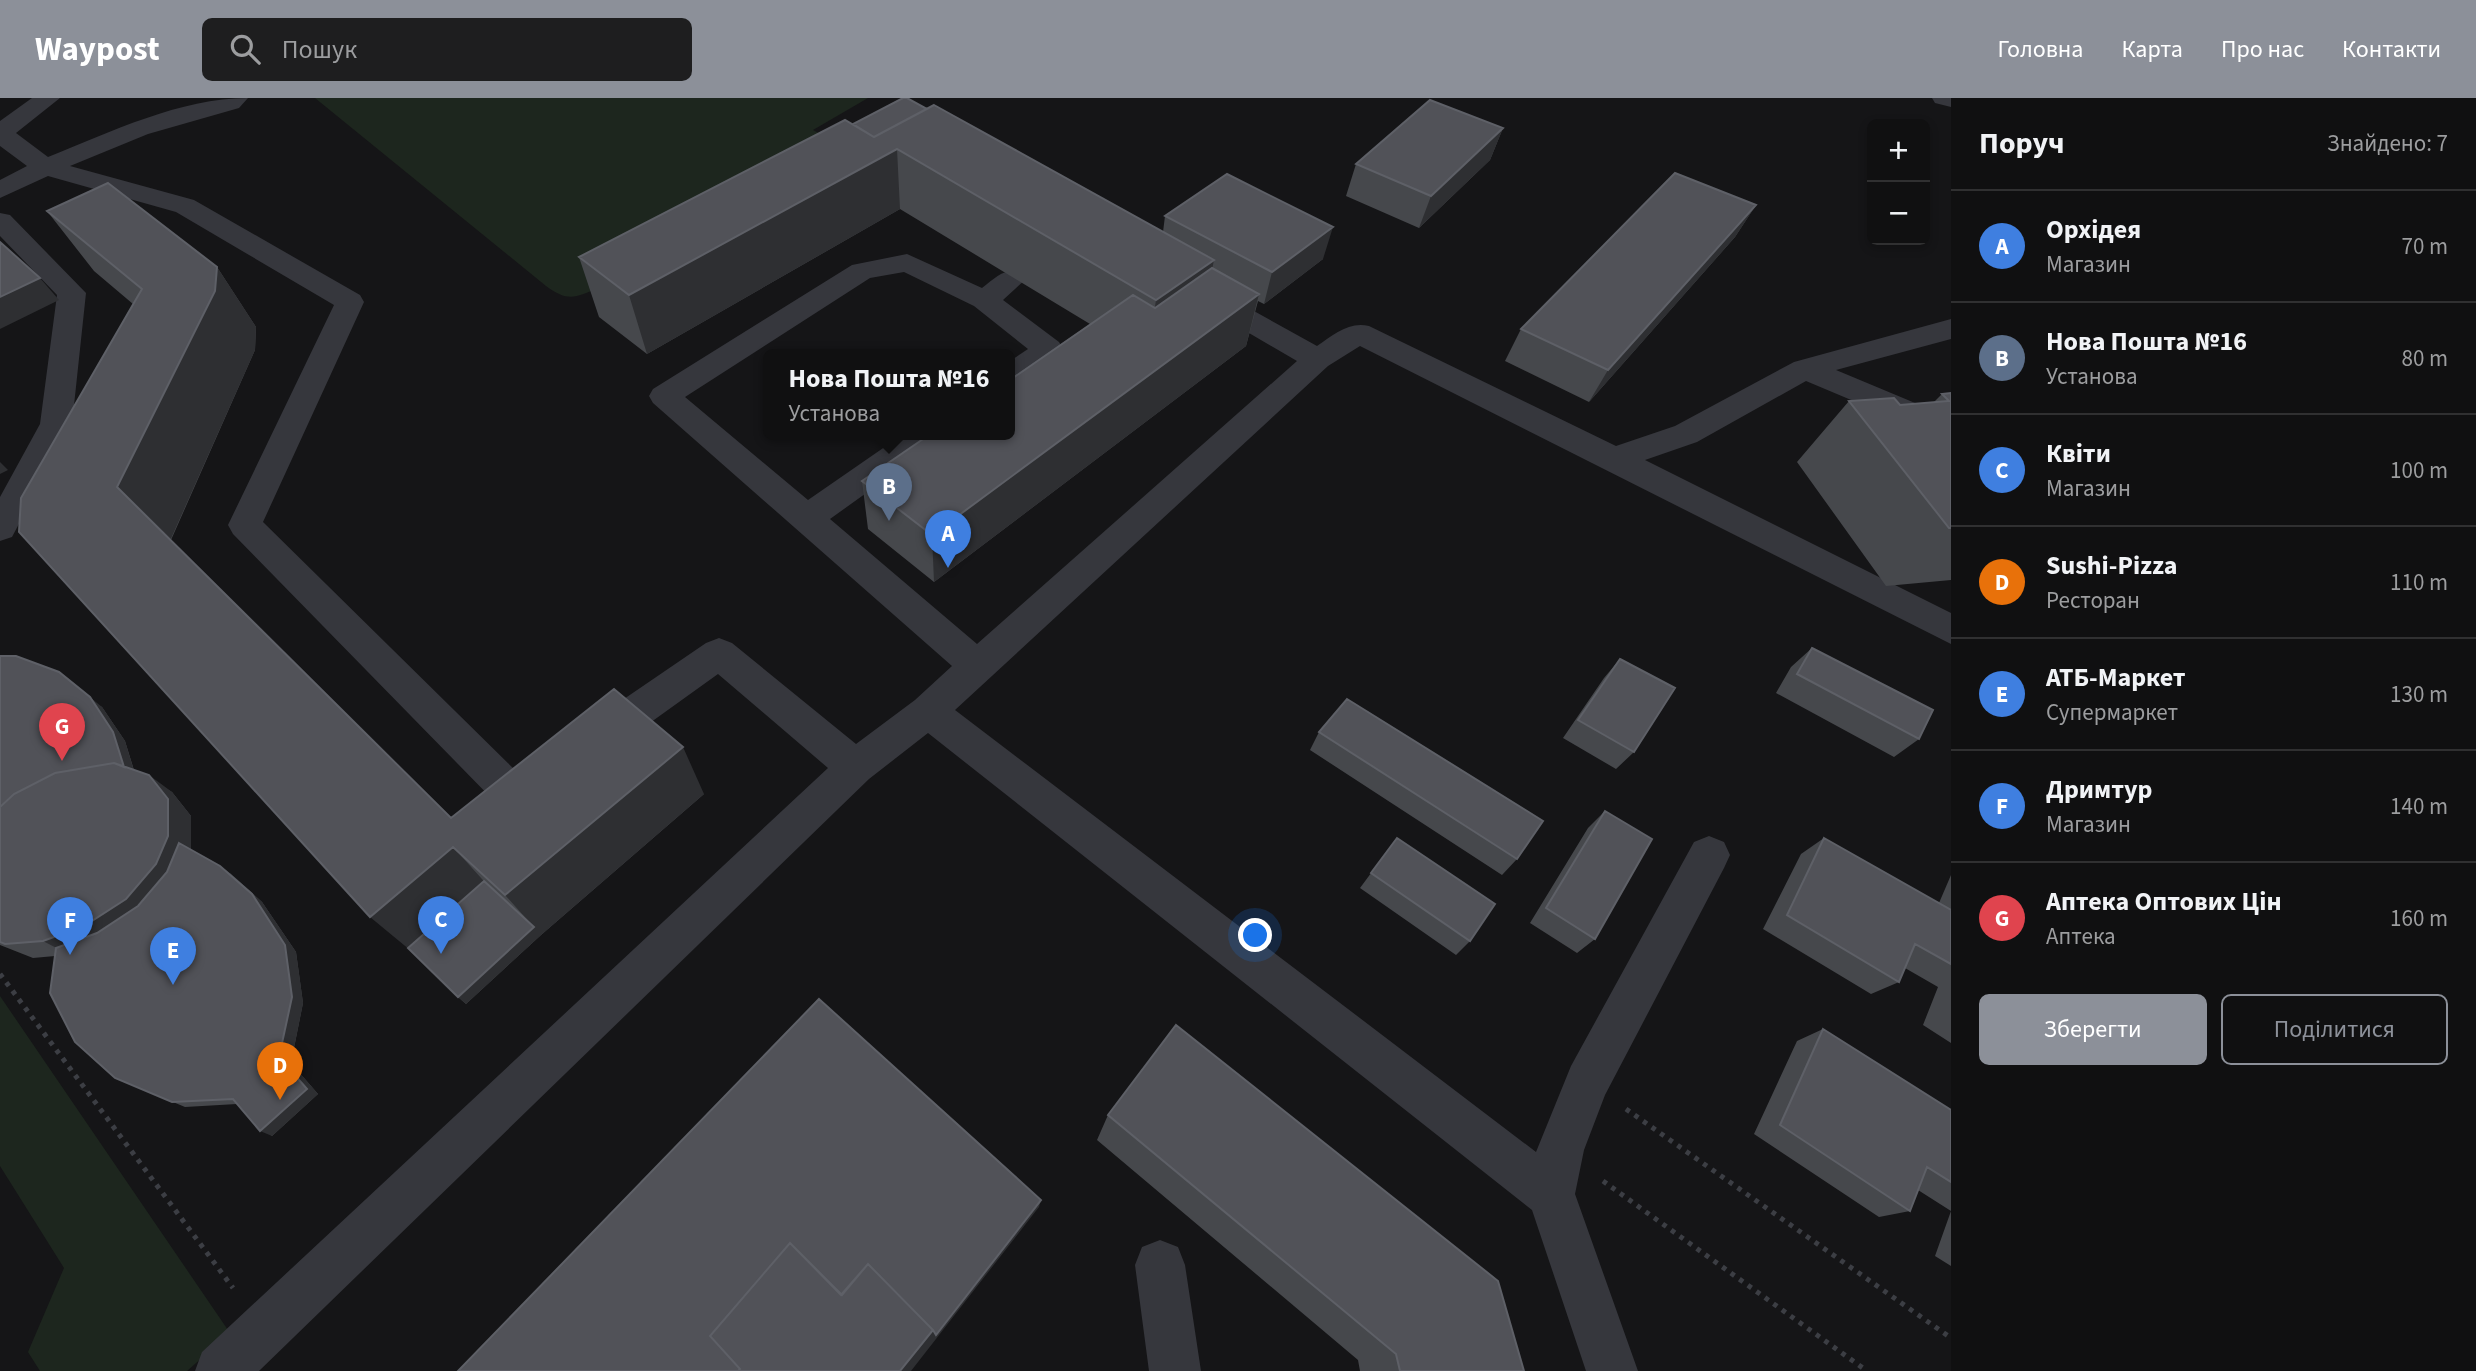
<!DOCTYPE html>
<html lang="uk">
<meta charset="utf-8">
<style>
body{margin:0;font-family:"Source Sans 3",sans-serif;background:#1e1e1f;color:#f1f3f6}
.controls{position:absolute;right:21px;top:21px;display:grid;overflow:hidden;border-radius:10px;box-shadow:0 4px 10px #0003}
.controls button{width:63px;height:63px;display:grid;place-items:center;padding:0;border:0;border-bottom:2px solid #303031;background:#101011;color:#f1f3f6;font:35px sans-serif}
.you{position:absolute;left:1256px;top:838px;width:24px;height:24px;margin:-18px;border:5px solid #fff;border-radius:50%;background:#1a73e8;box-shadow:0 0 0 10px #1a73e833}
.badge{display:grid;place-items:center;width:46px;height:46px;border-radius:50%;background:#8c9099;color:#fff;font-size:23px;font-weight:700}
.pin{position:absolute;translate:-50% -58px;filter:drop-shadow(0 2px 4px #0008)}
.pin::after{content:'';position:absolute;top:37px;width:24px;height:21px;background:inherit;clip-path:polygon(0 0,100% 0,50% 100%)}
.popup{position:absolute;left:763px;top:251px;width:252px;height:91px;box-sizing:border-box;display:grid;place-content:center;border-radius:10px;background:#101011;filter:drop-shadow(0 2px 5px #0005);font-size:23px;white-space:nowrap;color:#9c9d9f}
.popup b{font-size:26px;color:#f1f3f6}
.popup::after{content:'';position:absolute;left:50%;top:100%;margin-left:-14px;border:14px solid transparent;border-top-color:#101011}
.list{margin:0;padding:0;list-style:none}
h2{display:flex;justify-content:space-between;align-items:center;height:91px;margin:0;padding:0 28px;font-size:30px}
h2 small{font-size:23px;font-weight:400;color:#9c9d9f}
.list li{display:grid;grid-template-columns:46px 1fr auto;gap:21px;align-items:center;box-sizing:border-box;height:112px;padding:0 28px;border-top:2px solid #303031}
.list b{display:block;font-size:26px;white-space:nowrap}
.list p{margin:0;font-size:23px;white-space:nowrap;color:#9c9d9f}
.list em{font-size:23px;font-style:normal;color:#9c9d9f}
.actions{display:flex;gap:14px;padding:21px 28px}
.actions a{flex:1;padding:16px 0;border:2px solid #8c9099;border-radius:10px;text-align:center;font-size:24px;color:#8c9099}
.actions .main{background:#8c9099;color:#fff}
.icon{flex:none;width:38px;height:38px;fill:none;stroke:currentColor;stroke-width:2;stroke-linecap:round;stroke-linejoin:round}
.map{position:relative;flex:none;width:1951px;height:1273px;overflow:hidden}
header{display:flex;align-items:center;gap:42px;box-sizing:border-box;height:98px;padding:0 35px;background:#8c9099;color:#fff}
header strong{font-size:33px}
nav{display:flex;gap:38px;margin-inline-start:auto;font-size:24px}
.search{width:490px;height:63px;background:#1e1e1f;display:flex;align-items:center;gap:18px;box-sizing:border-box;padding:0 24px;border-radius:10px;color:#9c9d9f;font-size:26px}
main{display:flex}
aside{flex:1;background:#101011}
.map>svg:first-child{display:block}
.green{fill:#1d261e}
.lines{fill:none;stroke-linecap:round;stroke-linejoin:round}
.path{stroke:#3c3e44;stroke-width:5;stroke-dasharray:4.5 6;stroke-linecap:butt}
.minor{fill:#36373d;fill-rule:evenodd}
.wall{fill:#46484c}
.shaded-wall{fill:#2e2f32}
.building{fill:#515258;stroke:#5e6067;stroke-width:2}
</style>
<header>
<strong>Waypost</strong>
<div class="search"><svg class="icon" aria-label="search" viewBox="0 0 24 24"><circle cx="10" cy="10" r="6"/><path d="M15 15l6 6"/></svg>Пошук</div>
<nav><a>Головна</a><a>Карта</a><a>Про нас</a><a>Контакти</a></nav>
</header>
<main>
<div class="map">
<svg width="1951" height="1273" viewBox="0 0 1951 1273">
<rect width="100%" height="100%" fill="#151517"/>
<!-- green -->
<path class="green" d="M315,0H868L813,32L848,51L598,190C575,200 568,204 546,188Z
M0,898L230,1235L187,1273H40L28,1254L64,1170L0,1068Z"/>
<g class="lines">
<!-- path -->
<path class="path" d="M0,876L233,1190
M1626,1011L1951,1240
M1603,1083L1867,1273"/>
<!-- minor -->
<path class="minor" d="M32,0H60L16,35L48,59C111,34 180,0 248,0L239,10L148,36L70,68L194,102L360,197L364,204L263,424L517,674L539,664L553,669L559,681C548,703 524,719 501,710L233,436L228,427L334,207L176,114L48,78L0,100V82L27,68L0,48V23Z
M1932,0H1951V9L1935,5Z
M0,115L10,117L86,195L72,326L12,439L0,443V399L40,326L57,197L0,138Z
M907,156L982,190C996,179 1005,169 1023,174L1027,180L1003,202L1059,244L1063,251C1053,267 1028,284 1010,288V263L1028,251L974,208L904,174L870,180L685,299L808,402L902,337H941L936,345L830,421L977,546L1297,263L1196,204L1192,198L1196,192L1206,189L1216,192L1317,248C1333,237 1349,223 1369,228L1616,348L1675,328L1794,264L1951,221V241L1836,272L1951,320V344L1806,283L1697,344L1645,362L1951,515V546L1360,248L1328,268L955,612L1536,1054L1571,968L1694,744L1709,738L1724,744L1730,757L1724,770L1605,997L1584,1052L1575,1096L1638,1273H1586L1532,1112L928,635L869,681L259,1273H195L202,1254L828,670L718,576L608,655L594,659L580,655L575,643L580,631L706,545L719,540L732,545L856,646L915,602L952,568L653,305L649,298L653,291L852,167Z
M1160,1142L1178,1149L1185,1167L1201,1273H1149L1135,1167L1142,1149Z"/>
</g>
<!-- wall -->
<path class="wall" d="M853,26L1163,134L1165,118L1323,161L1264,206L1258,203L1246,248L934,484L868,431L862,383L1090,226L900,111L647,256L599,219L579,159Z
M1503,30L1490,62L1419,130L1346,98L1356,66Z
M1756,107L1735,139L1589,304L1505,263L1521,231Z
M47,113L217,169L256,229L255,252L171,442L451,720L704,696L541,837L466,906L458,899L21,400L133,206L94,173Z
M1951,295V482L1886,488L1797,364L1849,303L1900,307L1934,304L1942,296Z
M1812,550L1919,641L1894,659L1776,595L1791,569Z
M0,558L102,609L125,643L134,672L172,694L191,718V752L231,776L262,804L296,854L303,905L291,965L318,996L272,1038L237,1006L185,1009L115,980L55,858L33,860L0,847Z
M1620,561L1634,654L1616,671L1563,640L1604,580Z
M1319,634L1517,761L1502,777L1310,652Z
M1605,713L1595,841L1577,855L1530,825L1588,730Z
M1397,740L1470,843L1456,857L1360,790Z
M1824,740L1939,805L1951,777V945L1923,927L1938,889L1905,870L1899,884L1871,896L1763,831L1801,756Z
M1823,931L1951,1012V1168L1935,1158L1951,1113L1918,1092L1910,1113L1879,1119L1754,1036L1797,943Z
M1108,1017L1524,1273H1360L1358,1262L1097,1042Z"/>
<!-- shaded-wall -->
<path class="shaded-wall" d="M1503,30L1490,62L1419,130L1431,98Z
M897,51L900,111L647,256L629,197Z
M1756,107L1735,139L1589,304L1608,272Z
M1333,129L1323,161L1264,206L1272,174Z
M1214,162L1202,222L1147,261L1156,202Z
M217,169L256,229L255,252L169,445L117,389Z
M40,180L59,202L0,231V199Z
M1259,196L1246,248L934,484L932,437Z
M0,364L8,372L0,376Z
M59,574L102,609L125,643L137,683L125,674Z
M683,649L704,696L541,837L505,797Z
M149,677L172,694L191,718V754L179,782L70,857L43,843Z
M453,749L491,791L416,857L370,819Z
M220,768L231,776L262,804L296,854L303,905L291,965L318,996L272,1038L260,1033L279,959Z
M534,829L541,837L466,906L458,899Z
M1041,1102L1039,1109L911,1273H900L933,1232Z"/>
<!-- building -->
<path class="building" d="M903,0H907L927,11L874,39L853,26Z
M1430,2L1503,30L1431,98L1356,66Z
M934,7L1214,162L1156,202L897,51L629,197L579,159L845,22L874,39Z
M1675,75L1756,107L1608,272L1521,231Z
M1227,76L1333,129L1272,174L1165,118Z
M108,85L217,169L215,193L117,389L451,720L614,591L683,649L505,797L453,749L370,819L19,434L21,400L142,191L47,113Z
M0,144L40,180L0,199Z
M1212,170L1259,196L932,437L862,383L929,337H1010V282L1133,197L1155,210Z
M1951,295V430H1949L1849,303L1894,300L1900,307L1949,303L1942,296Z
M1812,550L1933,612L1919,641L1797,576Z
M0,558H16L59,574L90,599L113,634L124,669L114,665L55,675L14,696L0,709Z
M1620,561L1675,590L1634,654L1578,622Z
M1347,601L1543,723L1517,761L1319,634Z
M114,665L149,677L168,701V738L156,766L126,801L84,828L43,843L5,846L0,844V709L14,696L55,675Z
M1605,713L1652,741L1595,841L1546,810Z
M1397,740L1495,806L1470,843L1371,775Z
M1824,740L1951,812V866L1915,846L1899,884L1787,817Z
M179,745L220,768L252,796L285,847L292,899L279,959L307,991L260,1033L233,1001L172,1004L115,980L75,944L50,895L56,850L97,835L138,808L167,774Z
M484,783L534,829L458,899L408,850Z
M819,901L1041,1102L936,1237L933,1232L868,1166L842,1197L790,1145L710,1238L740,1271L738,1273H458Z
M1176,927L1498,1183L1524,1273H1400L1396,1256L1108,1017Z
M1823,931L1951,1012V1084L1927,1069L1910,1113L1780,1027Z
M790,1145L841,1197L868,1166L933,1232L900,1273H738L740,1271L710,1238Z"/>
</svg>
<div class="controls">
<button>+</button>
<button>−</button>
</div>
<div class="you"></div>
<div class="pin badge" style="left:948px;top:470px;background:#3f7fe0">A</div>
<div class="pin badge" style="left:889px;top:423px;background:#5c6f8a">B</div>
<div class="popup"><b>Нова Пошта №16</b>Установа</div>
<div class="pin badge" style="left:441px;top:856px;background:#3f7fe0">C</div>
<div class="pin badge" style="left:280px;top:1002px;background:#e8710a">D</div>
<div class="pin badge" style="left:173px;top:887px;background:#3f7fe0">E</div>
<div class="pin badge" style="left:70px;top:857px;background:#3f7fe0">F</div>
<div class="pin badge" style="left:62px;top:663px;background:#e0444e">G</div>
</div>
<aside>
<h2>Поруч<small>Знайдено: 7</small></h2>
<ul class="list">
<li><span class="badge" style="background:#3f7fe0">A</span><div><b>Орхідея</b><p>Магазин</p></div><em>70 m</em></li>
<li><span class="badge" style="background:#5c6f8a">B</span><div><b>Нова Пошта №16</b><p>Установа</p></div><em>80 m</em></li>
<li><span class="badge" style="background:#3f7fe0">C</span><div><b>Квіти</b><p>Магазин</p></div><em>100 m</em></li>
<li><span class="badge" style="background:#e8710a">D</span><div><b>Sushi-Pizza</b><p>Ресторан</p></div><em>110 m</em></li>
<li><span class="badge" style="background:#3f7fe0">E</span><div><b>АТБ-Маркет</b><p>Супермаркет</p></div><em>130 m</em></li>
<li><span class="badge" style="background:#3f7fe0">F</span><div><b>Дримтур</b><p>Магазин</p></div><em>140 m</em></li>
<li><span class="badge" style="background:#e0444e">G</span><div><b>Аптека Оптових Цін</b><p>Аптека</p></div><em>160 m</em></li>
</ul>
<div class="actions"><a class="main">Зберегти</a><a>Поділитися</a></div>
</aside>
</main>
